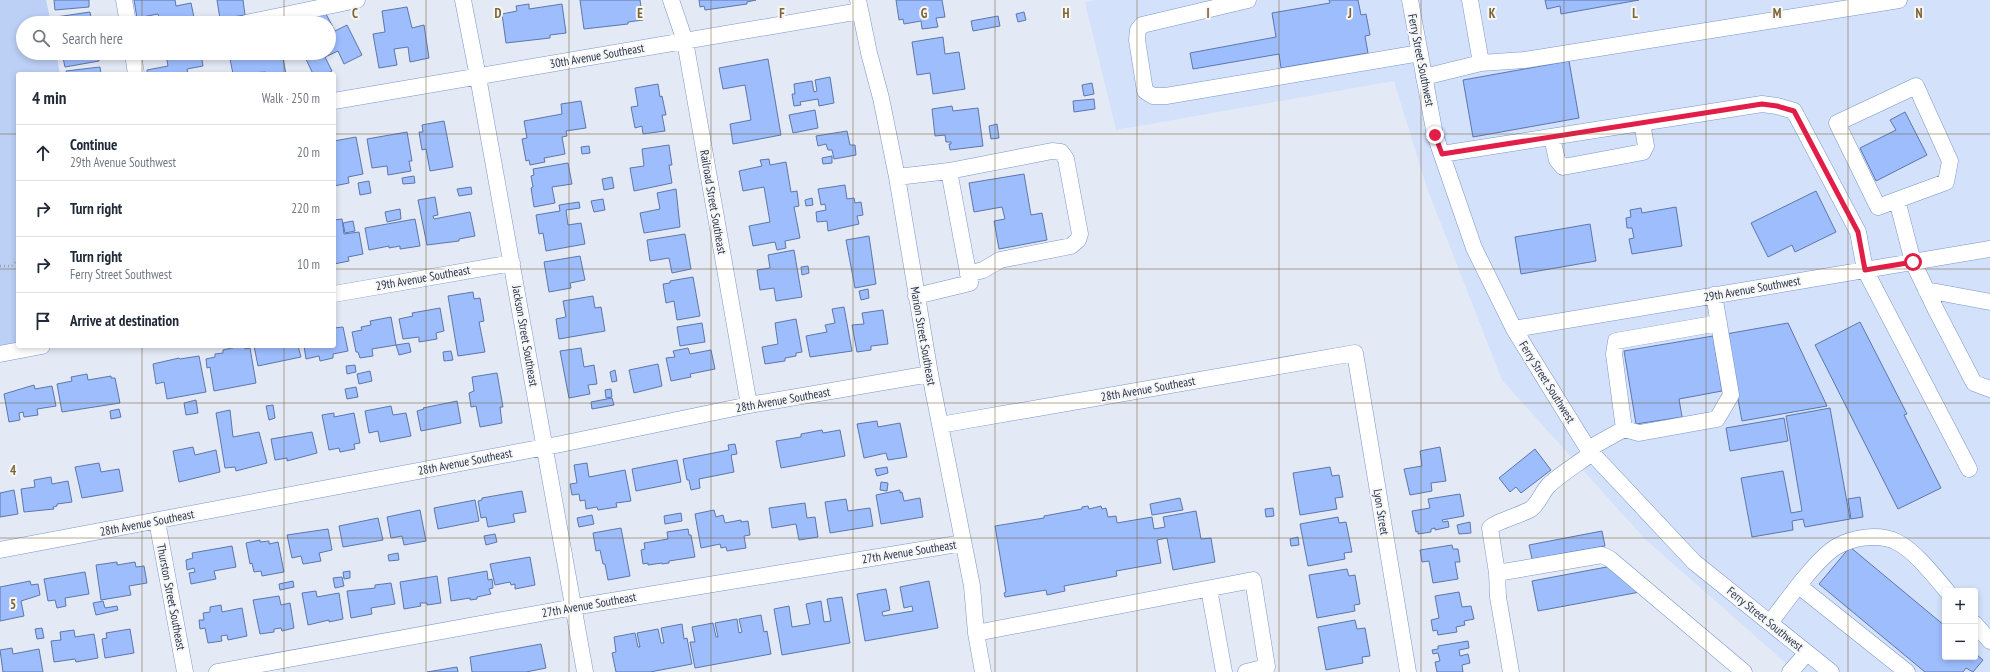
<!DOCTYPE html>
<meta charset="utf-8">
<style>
body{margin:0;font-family:"PT Sans Narrow",sans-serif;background:#f2f2f3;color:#1f2937}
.controls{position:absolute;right:12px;bottom:12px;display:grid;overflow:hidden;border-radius:4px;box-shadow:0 2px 6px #0003}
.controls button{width:36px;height:36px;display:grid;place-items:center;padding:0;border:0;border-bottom:1px solid #e0e1e3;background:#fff;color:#1f2937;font:20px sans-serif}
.stop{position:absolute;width:12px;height:12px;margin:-9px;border:3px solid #e11d48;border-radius:50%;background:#fff}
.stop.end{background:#e11d48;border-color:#fff;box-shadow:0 1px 4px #0008}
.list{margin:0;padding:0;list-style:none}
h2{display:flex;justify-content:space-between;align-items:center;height:52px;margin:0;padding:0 16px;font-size:17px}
h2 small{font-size:13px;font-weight:400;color:#747a83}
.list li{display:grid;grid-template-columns:26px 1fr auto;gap:12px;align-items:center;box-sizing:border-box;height:56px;padding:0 16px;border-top:1px solid #e0e1e3}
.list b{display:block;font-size:15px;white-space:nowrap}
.list p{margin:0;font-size:13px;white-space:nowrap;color:#747a83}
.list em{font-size:13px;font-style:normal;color:#747a83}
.icon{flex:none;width:22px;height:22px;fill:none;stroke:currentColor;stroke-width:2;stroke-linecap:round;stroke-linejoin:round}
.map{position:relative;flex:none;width:1990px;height:672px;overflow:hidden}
.search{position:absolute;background:#fff;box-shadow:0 2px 6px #0003;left:16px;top:16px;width:320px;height:44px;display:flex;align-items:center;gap:10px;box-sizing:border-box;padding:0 14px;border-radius:22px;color:#747a83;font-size:15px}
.panel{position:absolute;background:#fff;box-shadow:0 2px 6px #0003;left:16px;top:72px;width:320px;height:276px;border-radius:4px}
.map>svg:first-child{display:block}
.built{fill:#d3e1fb;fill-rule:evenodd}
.green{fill:#bccff4}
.building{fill:#9dbdfd;stroke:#5d77ac}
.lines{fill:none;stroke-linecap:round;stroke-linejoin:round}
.minor-casing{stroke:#7a95cd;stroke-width:17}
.path{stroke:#98a1b1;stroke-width:2.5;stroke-dasharray:1 3;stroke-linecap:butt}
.minor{stroke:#fff;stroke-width:16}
.route{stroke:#e11d48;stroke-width:5}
.grid{fill:none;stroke:#7d6536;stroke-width:1;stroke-opacity:0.55}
.labels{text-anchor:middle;stroke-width:4;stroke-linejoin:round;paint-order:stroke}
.street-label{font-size:12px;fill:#28344b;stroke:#f6f6f6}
.grid-label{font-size:13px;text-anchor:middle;font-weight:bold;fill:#7d6536;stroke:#f6f6f6;stroke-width:4;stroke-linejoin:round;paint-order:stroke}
</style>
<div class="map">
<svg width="1990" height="672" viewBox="0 0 1990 672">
<rect width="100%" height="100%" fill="#e3e9f5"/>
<!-- built -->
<path class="built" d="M1095,0H1990V672H1796L1645,539L1502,380L1427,188L1394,81L1116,130L1085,2ZM1945,591H1975V657H1945Z"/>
<!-- green -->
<path class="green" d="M0,0H46L51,23H23V53H56L60,74H18V346L0,354Z"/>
<!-- building -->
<path class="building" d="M54,0H89V7L55,10Z
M134,0H175L176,6L191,3L195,22L160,23L158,14L137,18Z
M217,0H243L245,15L220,19Z
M580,0H640L643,20L628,22V24L584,29Z
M699,0H756L747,2V4L705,10L704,6L700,7Z
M896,0H942L945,17L936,18L938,27L922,29L921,21L904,24L903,19L899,20Z
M1329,0H1358L1361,15L1366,14L1370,35L1365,36L1368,53L1281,68L1279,54L1193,69L1190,53L1276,37L1272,13L1330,3Z
M1545,0H1639L1561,14L1560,6L1547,9Z
M529,4V9L562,4L566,33L550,35V38L506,43L502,14L517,11L516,6Z
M407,7L412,28L424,25L429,58L410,62L408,47L394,49L397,65L379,68L373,34L385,32L382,11Z
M90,12L92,23H57L56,17Z
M325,12L335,31L347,25L362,55L344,64L338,51L325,57L332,71L326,74H313L303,53H329V23H303Z
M1024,12L1026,20L1018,22L1016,14Z
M998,16L1000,26L973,31L971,21Z
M943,37L945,54L959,52L965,89L933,94L930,73L917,75L912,42Z
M62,53H98L99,61L65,67Z
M178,53H201L203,66L187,69L188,74H147V70L168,66L166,55Z
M242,53H282L286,74H266V72L233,74L230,59L243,57Z
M768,59L781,135L733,144L730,124L751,120L745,85L723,89L719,68Z
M1569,61L1579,118L1473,137L1463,80Z
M100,67L101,74H67L66,71Z
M830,77L834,103L819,106L818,99L800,102L801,105L794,106L792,94H795L794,84L812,81L814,92L817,91L815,80Z
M1092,83L1094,94L1084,96L1082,85Z
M658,84L660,97L662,96L666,115H662L665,131L643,134L642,126L635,128L631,107L638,106L635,88Z
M1094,99L1095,109L1074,112L1073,101Z
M581,101L586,128L566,131L567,136L562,137L565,154L544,158L545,162L530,165L529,160L526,161L522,139L527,138L524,121L562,114L561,104Z
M952,106L953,111L978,108L983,146L950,150L949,144H951V142H946L945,135L935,136L932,109Z
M815,110L818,128L793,133L789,115Z
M1905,112L1927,155L1876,181L1860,148L1896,130L1890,120Z
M444,121L453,167L430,171L426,149L422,150L419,132H423L422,125Z
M997,124L999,138L991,139L989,126Z
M847,131L850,145H855L856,155L834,159L832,150H828L826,144L818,146L816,136Z
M407,132L412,161H409L411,171L388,175L387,166L372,168L367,139Z
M356,137L363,174L348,177L349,183L334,186V141Z
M669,145L672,165H669L672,183L634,191L630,168L644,166L642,149Z
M589,146L590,153L582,154L581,147Z
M832,156V163L823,164L822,158Z
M769,159L770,165L786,162L791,192L797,191L799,206L794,207L800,238L785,241L786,248L777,250L775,242L753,246L749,226L770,222L764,187L743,191L739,171L762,166L760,160Z
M568,163L572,184L552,187L555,203L534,207L531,188L533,187L531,176L534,175L533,169Z
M1024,174L1031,215L1042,213L1047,240L999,249L994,221L1005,219L1002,207L974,212L969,183Z
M414,176L415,183L403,184L402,178Z
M612,177L614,188L604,190L602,179Z
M369,181L371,193L360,195L358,183Z
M845,185L847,199L854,198L855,203L861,202L863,215L857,216L859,224L828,231L827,221L817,222L816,212L826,210L825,204L821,205L818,189Z
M471,187L472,194L459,196L457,189Z
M676,189L680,227L644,233L640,213L660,209L657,193Z
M1816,191L1836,232L1795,252L1792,245L1768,257L1751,223Z
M435,197L438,215L433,216L434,219L470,212L475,236L459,239V241L427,245L418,200Z
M812,198L813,205L806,206L805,200Z
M603,199L605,210L594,212L591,201Z
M579,202L580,208L566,210L568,225L581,223L585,244L546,251L543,233L539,234L536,215L560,211L559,205Z
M1676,207L1682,246L1632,254L1629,239L1634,238L1632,228H1627L1626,218L1631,217L1630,210L1641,208L1642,213Z
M400,209L401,219L387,222L385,212Z
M342,219L344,234L359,232L363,254L348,257L349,261L334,264V220Z
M415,219L420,246L400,249V246L389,248V246L369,250L365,228Z
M353,221L355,231L345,233L343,223Z
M1590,224L1596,261L1521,274L1515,237Z
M685,234L691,269L672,273L669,258L650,261L647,240Z
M869,236L876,284L855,288L846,240Z
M794,250L802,297L776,301L774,288L760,290L757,270L770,268L768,255Z
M580,256L585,280L570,283L571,288L549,292L544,262Z
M808,266L809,273L802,275L801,267Z
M693,277L700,316L677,320L674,301L666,303L663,284L670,283V281Z
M868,289L869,298L861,300L859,291Z
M473,292L474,299L480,298L484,321L479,322L485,352L458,356L448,296Z
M593,296L595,308L601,307L605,331L559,339L556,319L566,317L563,301Z
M844,307L852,351L810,357L806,336L827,332L825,325L835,323L832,309Z
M440,308L444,331L436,333L437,339L419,342V337L403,339L399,319L413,316L412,313Z
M883,310L888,344L871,346V350L857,352L852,325L864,324L862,313Z
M391,317L396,345L372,349L373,356L360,358L358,352H356L352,332L362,330L361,327L371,325L370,321Z
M796,319L802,352L796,353V356L785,358V361L765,364L762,347L778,344L775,323Z
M1860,322L1907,414L1904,415L1941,488L1898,509L1815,345Z
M702,323L705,342L680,346L677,327Z
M1788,323L1827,406L1742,421L1726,334Z
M343,327L348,351L333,354V358L320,361L319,356L306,359L304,346H334V328Z
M1713,336L1722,391L1679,399L1682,417L1636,424L1624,351Z
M409,343L411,352L399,355L396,345Z
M241,346H245V349L250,348L256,383L214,391L210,367L207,368L206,359L215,357V354L223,353V350Z
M254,346H298L301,357L258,366Z
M581,348L584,367L594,365L597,384L588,385L590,394L569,398L560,351Z
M688,348L690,354L711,350L715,369L690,374L691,377L671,381L666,358L675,357L673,351Z
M451,351L453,360L444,361L443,352Z
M199,356L206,392L167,399L164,382L156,384L153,364L179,358L180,359Z
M658,364L662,386L634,393L629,370Z
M355,365L356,372L347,374L346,366Z
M615,370L617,381L612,382L610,372Z
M370,371L372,381L359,384L357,374Z
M497,373L503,407H500L502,423L480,427L476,406L471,407L469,393L474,391L472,377Z
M87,374L88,380L111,376V378H115L120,403L62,412L57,384L72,381L71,377Z
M34,385L35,389L52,386L56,406L37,409L38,415L24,417L23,412L19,413L20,420L9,422L4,394Z
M356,387L358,397L347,399L345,389Z
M611,389L612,397L606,398L605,390Z
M612,398L614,405L592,409L591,402Z
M196,400L198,413L186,415L184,403Z
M457,401L461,423L421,431L417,411L424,409L423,408Z
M273,405L275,418L269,420L266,406Z
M391,406L393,415L406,413L411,436L380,442L378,431L369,433L365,411Z
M1830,408L1850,519L1805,527L1803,519L1792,521L1793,530L1752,537L1741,478L1783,471L1791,513L1802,511L1786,416Z
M119,409L121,417L111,419L110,411Z
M230,410L233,437L259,432L267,463L236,471L235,467L225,468L216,413Z
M334,413V417L354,413L360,443L354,444L355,449L340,452L339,448L329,450L322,415Z
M1784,418L1788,441L1730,451L1726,428Z
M877,421L878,427L900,423L907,457L888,460L886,453L864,458L857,424Z
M822,430L823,433L840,430L845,456L781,468L776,441L801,437V434Z
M312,432L317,453L287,461V458L275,460L271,439Z
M735,444L737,454L731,455L734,472L699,479L700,488L691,490L689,480H687L683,459L729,450L728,445Z
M193,447L195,455L216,450L220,472L179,482L173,451Z
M1440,447L1446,481L1431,483L1432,491L1410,495L1404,469L1422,466L1420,451Z
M1535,449L1551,470L1521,493L1516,487L1510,492L1499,478Z
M677,460L681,482L636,491L632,469Z
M99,463L101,472L119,469L123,491L82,498L75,467Z
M587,463L589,477L625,470L631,501L616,503L617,507L598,510L597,507L586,509L585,500L580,501L579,494L572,495L570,484L577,483L574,465Z
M887,467L888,473L877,476L875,469Z
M1330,467L1332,476L1339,475L1343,497L1335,498L1337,509L1300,515L1293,473Z
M51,477L52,484L68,481L72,502L57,504V506L53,507L54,509L24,512L21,489L35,487L34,480Z
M881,482L888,483L887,491L880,490Z
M14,490L18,514L0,517V493Z
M900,490V493L902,492L904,501L920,498L923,517L881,524L876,495Z
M522,491L526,512L513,514L515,522L488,527L486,517L481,518L478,501L482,500V498Z
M1460,494L1464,516L1442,520L1443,522L1448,521L1449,527L1435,530V528L1431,529V532L1418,534V531L1416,532L1412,511L1430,508L1428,499Z
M1860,497L1863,517L1851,519L1848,499Z
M1180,498L1183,510L1152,515L1150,504Z
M846,499L848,511L870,508L873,526L830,533L825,502Z
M475,500L479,521L438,529L434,508Z
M805,503L807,518L815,517L818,537L799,540L796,524L772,528L769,508Z
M1088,506L1089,509L1101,506L1102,509L1106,508L1108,517L1116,516L1117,523L1152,517L1154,529L1165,527L1163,517L1196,511L1201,539L1211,538L1215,562L1173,570L1167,538L1157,540L1161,563L1116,571L1117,576L1064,586L1065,591L1047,595L1046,590L1005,597L1004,593L1006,592L995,526L1044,518V516L1082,509V507Z
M1273,508L1274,516L1266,517L1265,509Z
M420,510L426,541L404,545L402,536L391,538L387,517Z
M714,510L716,517L723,515L725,523L741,520V522L748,521L750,535L744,536L746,548L727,551L726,547L721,548L720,544L701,548L695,514Z
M681,513L682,521L665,524L664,516Z
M592,515L594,524L579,527L577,518Z
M1338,517L1339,523L1346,522L1352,552L1344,553L1345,559L1308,566L1300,524Z
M378,518L383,540L343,547L339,526Z
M1470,522L1471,533L1459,534L1457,525Z
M621,528L630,576L608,580L605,564H603L600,550L596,551L593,533Z
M328,529L332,550L319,553L321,561L303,564L301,556L292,558L287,535Z
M688,529L689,535H691L695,557L669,561V563L662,564V563L648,565V563L643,564L641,550L645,549L644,543L668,539L667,532Z
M1602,531L1605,546L1532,559L1529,545Z
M495,534L497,542L486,545L484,536Z
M1298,537L1299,545L1291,546L1290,539Z
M260,540V542L269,541V544L278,542L284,572L262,576L261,571L254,572L252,563L250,564L246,543Z
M1452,545L1453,549H1458L1460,562H1455L1458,579L1433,583L1429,561L1422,562L1420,550Z
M232,546L236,567L214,571L216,579L191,584L189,573L195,572L194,568L187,570L186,560L193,558L192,553Z
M1850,547L1945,626V657H1975V651L1978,654L1977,655L1983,660L1973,672L1966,668L1963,672H1925L1819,584Z
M398,553L399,560L389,561L388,555Z
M530,557L535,585L515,589V584L511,585L510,582L495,585L490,564Z
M117,562V565L135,562L136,567L144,566L147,583L129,586L131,595L101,600L96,565Z
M1612,566L1640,592L1538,611L1532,581Z
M1347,569L1349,576L1355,575L1360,604L1354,605L1355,611L1317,618L1309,575Z
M350,571V578L344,579L343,572Z
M487,571L488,580L492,579L493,588L489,589L491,594L477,597V599L470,600V598L451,601L448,578Z
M85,572L89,594L65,598L66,606L57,608L55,600L48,601L44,579Z
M437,576L441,603L427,605V603H420L421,606L404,609L400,582Z
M342,577L344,586L335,588L333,578Z
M30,581L31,585L38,584L40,595L21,601L24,616L0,621V587Z
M293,581L294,587L280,590L279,584Z
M929,581L938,628L865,641L857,594L886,589L890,610L882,612L883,616L913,611L912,606L904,608L900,587Z
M391,583L395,604L371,608L372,614L351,618L347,591L375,588V585Z
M316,591L317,597L339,593L343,619L329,622V620L308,625L302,593Z
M1459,592L1462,607L1471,606L1474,619L1464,621L1465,625L1456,627L1457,632L1438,635L1437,630L1433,631L1431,620L1439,618L1435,596Z
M279,596L281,605L290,603L294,628L282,631L281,628L274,629V632L260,634L253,600Z
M842,597L850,643L782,655L774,609L789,606L792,627L810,624L806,604L821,601L824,622L831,621L827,599Z
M103,601L105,608L117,606L118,610L96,615L93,603Z
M221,605L222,612L242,608L247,636L228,640L227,635L221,636L222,641L208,643L205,628L200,629L199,620H204L203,613L210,612V607Z
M761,615L764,632L767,631L771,654L695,668L690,642H695L692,627L713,623L716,637H718L715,623L737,619L739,633L742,632L739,619Z
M1355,620L1357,629L1365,628L1370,656L1362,657L1363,663L1326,670L1318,627Z
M682,624L684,639L687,638L692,664L650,672H616L612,653L616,652L614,637L635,633L638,647H640L637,633L658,629L661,643H664L661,628Z
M42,628L44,638L37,639L35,629Z
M130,629L134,653L105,658L102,639L107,638L106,633Z
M74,630L75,637L94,634L98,658L76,662L75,659L54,662L51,641L61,640L60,632Z
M1468,641L1469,648L1459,650L1460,656L1468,654L1470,663L1462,665L1463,672H1437L1435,662L1440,661L1438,653L1433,654L1432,650L1438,649V646Z
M541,644L546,668L526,672H472L470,657Z
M12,648L13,654L39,649L43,672H3L0,650Z
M457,667L458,672H427Z"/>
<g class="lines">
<!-- minor casing -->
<g class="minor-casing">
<path id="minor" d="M124,0L128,23
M463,0L478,77L585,672
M671,0L685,41L749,405
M858,0L869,53L881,98L897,177L930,374L972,586L976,633L983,672
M1248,0L1142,25L1138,30L1137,40L1145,91L1153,96H1166L1420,53
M1410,0L1435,135L1474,248L1514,329L1588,449L1694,562L1831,672
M246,23L357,0
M133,53L136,74
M1481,63L1524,60L1899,0
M1424,77L1481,63L1470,0
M334,101L860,11
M1552,137L1557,160L1563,167L1643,152L1646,146L1642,123
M1442,154L1762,104L1777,106L1794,111L1858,232L1865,270L1969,469
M949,171L1052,151L1061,152L1066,159L1080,234L1078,240L1071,246L1000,260L983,270L968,274
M897,177L949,171L970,283L916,296
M1897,200L1878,207L1837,123L1916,86L1950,161L1946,182L1897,200L1913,262L1935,308L1974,383L1990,389
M1926,290L1990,302
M334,294L512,263
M1514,329L1990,249
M0,354L42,346
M940,425L1355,353L1408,672
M1624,429L1614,354L1616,341L1719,323
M1588,449L1624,429L1639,433L1717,419L1731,395L1714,295
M157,521L185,672
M0,550L561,444L749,405L930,374
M1497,573L1602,555L1610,559L1744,672
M1799,586L1907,672
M1209,589L1224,672
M1770,623C1785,603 1816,559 1836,547C1853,537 1879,533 1897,542C1915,551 1934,576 1947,591
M1975,624L1990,641
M976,633L1253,580L1267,667L1246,672
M217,672L574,607L963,543
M1511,672L1498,597L1497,573L1490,528C1493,523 1523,514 1531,509C1540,502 1542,491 1550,484C1562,473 1579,463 1592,453
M1790,672L1807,653"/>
</g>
<!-- path -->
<path class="path" d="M0,266H12L18,259"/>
<!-- minor -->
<use href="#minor" class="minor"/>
</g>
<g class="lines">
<!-- route -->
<path class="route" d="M1435,135L1442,154L1762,104L1777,106L1794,111L1858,232L1865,270L1913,262"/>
</g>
<!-- grid -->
<path class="grid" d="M142,0V23M284,0V23M426,0V672M569,0V672M711,0V672M853,0V672M995,0V672M1137,0V672M1279,0V672M1421,0V672M1564,0V672M1706,0V672M1848,0V672M142,53V74M284,53V74M0,134H18M334,134H1990M0,269H18M334,269H1990M142,346V672M284,346V672M0,403H1990M0,538H1990"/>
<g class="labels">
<!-- street labels -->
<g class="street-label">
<text transform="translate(597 56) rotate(-10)" y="4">30th Avenue Southeast</text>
<text transform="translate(1421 60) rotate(79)" y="4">Ferry Street Southwest</text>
<text transform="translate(713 202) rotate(80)" y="4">Railroad Street Southeast</text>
<text transform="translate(423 278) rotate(-10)" y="4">29th Avenue Southeast</text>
<text transform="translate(1752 289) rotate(-10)" y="4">29th Avenue Southwest</text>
<text transform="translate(525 336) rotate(80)" y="4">Jackson Street Southeast</text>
<text transform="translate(923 336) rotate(80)" y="4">Marion Street Southeast</text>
<text transform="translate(1547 382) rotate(58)" y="4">Ferry Street Southwest</text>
<text transform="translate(1148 389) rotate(-10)" y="4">28th Avenue Southeast</text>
<text transform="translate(783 400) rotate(-10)" y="4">28th Avenue Southeast</text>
<text transform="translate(465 462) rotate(-11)" y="4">28th Avenue Southeast</text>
<text transform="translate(1381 512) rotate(81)" y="4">Lyon Street</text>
<text transform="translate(147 523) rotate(-11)" y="4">28th Avenue Southeast</text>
<text transform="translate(909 552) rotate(-9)" y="4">27th Avenue Southeast</text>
<text transform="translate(171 597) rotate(79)" y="4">Thurston Street Southeast</text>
<text transform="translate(589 605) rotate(-10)" y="4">27th Avenue Southeast</text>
<text transform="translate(1765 619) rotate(39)" y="4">Ferry Street Southwest</text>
</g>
</g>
<g class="grid-label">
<text x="355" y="18">C</text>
<text x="498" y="18">D</text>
<text x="640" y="18">E</text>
<text x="782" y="18">F</text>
<text x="924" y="18">G</text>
<text x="1066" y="18">H</text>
<text x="1208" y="18">I</text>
<text x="1350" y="18">J</text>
<text x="1492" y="18">K</text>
<text x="1635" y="18">L</text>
<text x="1777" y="18">M</text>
<text x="1919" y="18">N</text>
<text x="13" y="475">4</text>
<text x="13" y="609">5</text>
</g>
</svg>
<div class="controls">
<button>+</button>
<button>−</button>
</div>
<div class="stop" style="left:1913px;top:262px"></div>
<div class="stop end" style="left:1435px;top:135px"></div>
<div class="search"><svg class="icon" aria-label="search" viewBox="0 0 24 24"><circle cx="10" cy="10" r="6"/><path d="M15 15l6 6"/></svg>Search here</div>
<section class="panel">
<h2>4 min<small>Walk · 250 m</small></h2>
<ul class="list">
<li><svg class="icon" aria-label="ahead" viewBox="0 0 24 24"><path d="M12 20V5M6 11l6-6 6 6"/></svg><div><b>Continue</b><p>29th Avenue Southwest</p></div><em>20 m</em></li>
<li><svg class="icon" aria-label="right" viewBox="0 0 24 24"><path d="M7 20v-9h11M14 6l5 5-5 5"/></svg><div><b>Turn right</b></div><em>220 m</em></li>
<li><svg class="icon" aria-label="right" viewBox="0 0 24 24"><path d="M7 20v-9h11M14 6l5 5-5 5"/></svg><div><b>Turn right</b><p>Ferry Street Southwest</p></div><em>10 m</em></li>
<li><svg class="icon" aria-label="arrive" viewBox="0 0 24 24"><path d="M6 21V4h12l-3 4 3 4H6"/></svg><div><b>Arrive at destination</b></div></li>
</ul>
</section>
</div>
